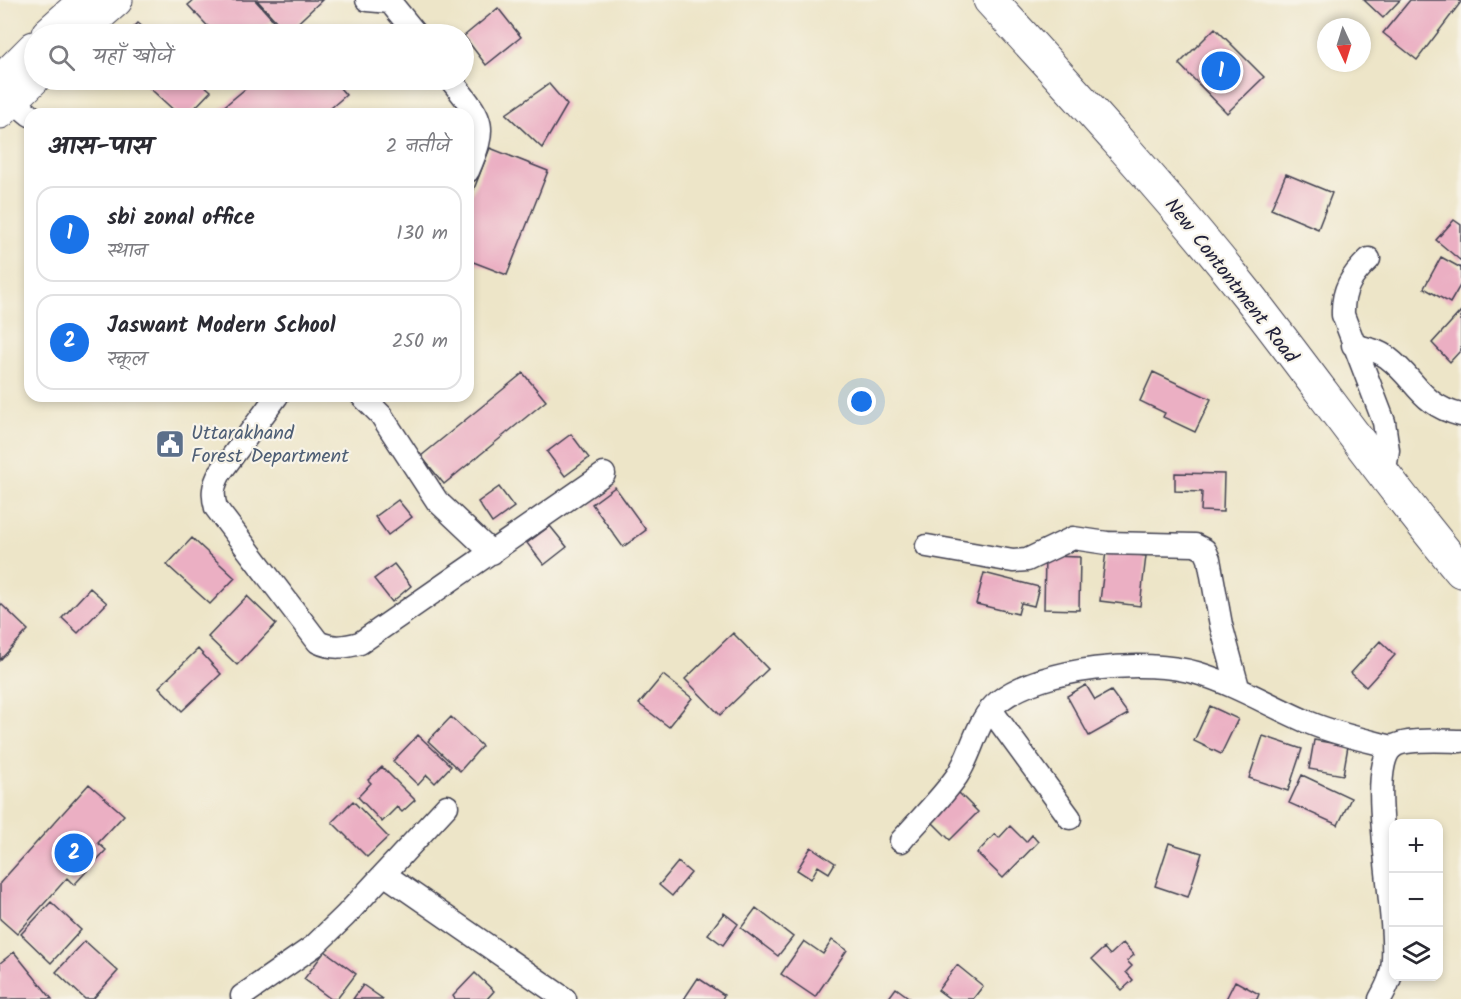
<!DOCTYPE html>
<html lang="hi">
<meta charset="utf-8">
<style>
body{margin:0;font-family:Kalam,"Playpen Sans Deva",sans-serif;background:#f7f7f7;color:#2b2b33}
.controls{position:absolute;right:18px;bottom:18px;display:grid;overflow:hidden;border-radius:12px;box-shadow:0 3px 9px #0003}
.controls button{width:54px;height:54px;display:grid;place-items:center;padding:0;border:0;border-bottom:2px solid #e1e1e2;background:#fff;color:#2b2b33;font:30px sans-serif}
.compass{position:absolute;left:1317px;top:18px;width:54px;height:54px;border-radius:50%;background:#fff;box-shadow:0 3px 9px #0003;rotate:176deg}
.you{position:absolute;left:862px;top:402px;width:21px;height:21px;margin:-15px;border:4px solid #fff;border-radius:50%;background:#1a73e8;box-shadow:0 0 0 9px #1a73e833}
.badge{display:grid;place-items:center;width:39px;height:39px;border-radius:50%;background:#1a73e8;color:#fff;font-size:20px;font-weight:700}
.pin{position:absolute;translate:-50% -50%;border:3px solid #fff;box-shadow:0 2px 6px #0006}
.list{margin:0;padding:0;list-style:none}
h2{display:flex;justify-content:space-between;align-items:center;height:78px;margin:0;padding:0 24px;font-size:26px}
h2 small{font-size:20px;font-weight:400;color:#7c7c81}
.list li{display:grid;grid-template-columns:39px 1fr auto;gap:18px;align-items:center;box-sizing:border-box;height:96px;margin:0 12px 12px;padding:0 12px;border:2px solid #e1e1e2;border-radius:18px}
.list b{display:block;font-size:22px;white-space:nowrap}
.list p{margin:0;font-size:20px;white-space:nowrap;color:#7c7c81}
.list em{font-size:20px;font-style:normal;color:#7c7c81}
.icon{flex:none;width:33px;height:33px;fill:none;stroke:currentColor;stroke-width:2;stroke-linecap:round;stroke-linejoin:round}
.map{position:relative;flex:none;width:1461px;height:999px;overflow:hidden}
.search{position:absolute;background:#fff;box-shadow:0 3px 9px #0003;left:24px;top:24px;width:450px;height:66px;display:flex;align-items:center;gap:15px;box-sizing:border-box;padding:0 21px;border-radius:33px;color:#7c7c81;font-size:22px}
.panel{position:absolute;background:#fff;box-shadow:0 3px 9px #0003;left:24px;top:108px;width:450px;height:294px;border-radius:18px}
.map>svg:first-child{display:block}
.building{fill:#ebafc3}
.lines{fill:none;stroke-linecap:round;stroke-linejoin:round}
.street-casing{stroke:#403f50;stroke-width:25}
.secondary-casing{stroke:#403f50;stroke-width:35}
.primary-casing{stroke:#403f50;stroke-width:35}
.street{stroke:#fff;stroke-width:22}
.secondary{stroke:#fff;stroke-width:33}
.primary{stroke:#fff;stroke-width:33}
.labels{text-anchor:middle;stroke-width:4.5;stroke-linejoin:round;paint-order:stroke}
.street-label{font-size:20px;fill:#22223b;stroke:#f7f3e8}
.service-label{font-size:20px;fill:#4e5e75;stroke:#f7f3e8;text-anchor:start}
</style>
<div class="map">
<svg width="1461" height="999" viewBox="0 0 1461 999">
<rect width="100%" height="100%" fill="#f7f3e8"/>
<filter id="ink" filterUnits="userSpaceOnUse"><feTurbulence type="fractalNoise" baseFrequency=".0167" numOctaves="2"/><feDisplacementMap in="SourceGraphic" scale="12" xChannelSelector="R" yChannelSelector="G"/><feConvolveMatrix kernelMatrix="1 2 1 2 8 2 1 2 1" color-interpolation-filters="sRGB"/></filter>
<filter id="wash" filterUnits="userSpaceOnUse"><feTurbulence type="fractalNoise" baseFrequency=".008" numOctaves="4" result="noise"/><feDisplacementMap in="SourceGraphic" scale="24" xChannelSelector="R" yChannelSelector="G"/><feGaussianBlur stdDeviation="1.35" result="paint"/><feColorMatrix in="noise" values="0 0 0 0 0 0 0 0 0 0 0 0 0 0 0 0 0 1.4 0 .05"/><feComposite in="paint" operator="in"/></filter>
<g filter="url(#wash)">
<rect width="100%" height="100%" fill="#ede5c8"/>
<g id="blocks">
<!-- building -->
<path class="building" d="M194,0H255L273,20L256,34H215L188,5Z
M257,0H322L287,33Z
M1364,0H1400L1383,18Z
M1410,0H1458L1461,2L1417,60L1383,33Z
M498,8L521,37L486,65L464,36Z
M138,23L151,34H127Z
M1215,28L1264,77L1227,113L1179,64Z
M141,80H198L211,91L189,114H178Z
M256,80H333L346,95L324,114H215Z
M549,84L567,105L542,148L506,114Z
M490,148L548,171L507,275L468,260V204Z
M1286,174L1332,193L1318,229L1271,209Z
M1454,220L1461,225V261L1436,240Z
M1441,257L1461,268V284L1450,303L1424,288Z
M1461,311V350L1450,362L1432,343Z
M1153,372L1211,399L1195,432L1163,417L1165,413L1140,401Z
M523,373L546,401L444,484L421,456Z
M571,434L589,458L565,476L547,452Z
M1175,473L1224,474L1223,512L1201,511L1202,492L1175,491Z
M499,487L514,507L492,523L478,502Z
M615,487L646,530L623,547L592,504Z
M398,500L412,517L388,535L375,517Z
M550,526L567,547L544,565L527,543Z
M192,538L235,578L210,604L167,565Z
M1106,551L1146,556L1140,606L1100,601Z
M1045,556L1080,557L1079,610L1044,609Z
M394,564L411,586L392,602L374,579Z
M984,573L1039,587L1034,606L1021,603L1018,614L976,604Z
M90,588L107,603L78,633L62,618Z
M247,596L276,624L237,665L208,637Z
M0,603L28,630L0,660Z
M733,633L768,669L720,715L685,679Z
M1380,641L1395,655L1366,687L1351,673Z
M198,649L221,674L182,711L159,687Z
M663,675L692,698L669,727L639,704Z
M1086,685L1095,700L1111,691L1128,714L1089,736L1067,696Z
M1210,706L1238,719L1221,754L1194,741Z
M451,717L482,746L460,771L428,741Z
M418,735L451,766L435,783L427,775L418,785L393,761Z
M1263,736L1302,749L1288,791L1249,778Z
M1314,740L1348,746L1343,775L1309,769Z
M382,767L415,800L402,812L397,807L382,822L358,797L371,783L368,780Z
M1302,775L1351,798L1338,825L1289,803Z
M89,784L124,815L98,843L106,850L74,885L67,878L17,934L0,919V883Z
M955,789L978,812L950,840L927,817Z
M353,801L388,837L367,857L332,822Z
M1010,826L1026,842L1032,835L1038,842L1003,878L977,853L995,834L999,838Z
M1169,843L1202,853L1188,897L1155,886Z
M811,847L835,863L829,873L818,866L811,879L797,870Z
M678,862L691,873L672,896L659,885Z
M51,902L81,930L51,963L21,934Z
M756,908L793,937L778,956L741,928Z
M724,913L738,924L723,945L708,934Z
M832,940L847,950L815,997L781,974L804,941L823,954Z
M85,941L118,971L93,999H85L56,972Z
M1123,943L1134,955L1127,961L1132,966L1126,972L1133,980L1122,990L1092,959L1104,948L1110,955Z
M325,951L356,974L337,999H331L304,979Z
M14,952L52,999H0V963Z
M957,965L983,986L973,999H950L938,990Z
M475,973L494,991L487,999H455L453,996Z
M698,978L724,995L722,999H684Z
M1235,981L1259,994L1257,999H1226Z
M363,985L383,999H353Z
M896,988L911,999H888Z"/>
</g>
</g>
<g filter="url(#ink)">
<use href="#blocks" fill-opacity="0" stroke="#403f50" stroke-width="1.5"/>
<g class="lines">
<!-- street casing -->
<g class="street-casing">
<path id="street" d="M367,0L390,2L416,34
M451,80C482,120 489,122 468,171
M12,100L30,115
M1369,259C1351,276 1342,290 1343,315L1384,422L1388,450L1384,477
M1353,345C1365,348 1378,350 1388,358C1417,380 1420,405 1461,415
M277,396L220,473C213,486 212,494 216,508L318,642C332,649 345,647 360,643L604,474
M362,396L381,415L437,501L492,553
M927,546L1013,561L1027,560L1073,538L1107,543L1195,545L1205,550L1209,559L1221,625L1238,687
M991,710L1070,818
M901,841C919,820 941,799 957,776C973,752 976,719 999,701C1043,667 1146,658 1197,673C1237,685 1272,707 1310,723C1336,734 1365,740 1393,747
M384,874L565,999
M242,996L314,946L345,916L447,806
M1380,999C1384,992 1389,982 1391,974C1403,929 1362,769 1393,747C1404,738 1446,741 1461,741"/>
</g>
<!-- secondary casing -->
<g class="secondary-casing">
<path id="secondary" d="M990,0C1078,96 1166,192 1247,294C1319,386 1386,482 1461,571"/>
</g>
<!-- primary casing -->
<g class="primary-casing">
<path id="primary" d="M48,34L86,0
M77,34L116,0
M0,82L34,48
M0,112L34,78"/>
</g>
<!-- street -->
<use href="#street" class="street"/>
<!-- secondary -->
<use href="#secondary" class="secondary"/>
<!-- primary -->
<use href="#primary" class="primary"/>
</g>
</g>
<!-- icons -->
<defs>
<g id="civic-square" transform="scale(1.5)"><rect x="-9" y="-9" width="18" height="18" rx="4" fill="#5c6f8a" stroke="#f7f3e8"/><path d="M-.6-6.5H3V-4.5H.6V-3L4-1V1h2V6H-6V1h2V-1L-.6-3ZM-1.2 2.5V6h2.4V2.5Z" fill="#fff"/></g>
</defs>
<g fill-rule="evenodd">
<use href="#civic-square" x="170" y="444"/>
</g>
<g class="labels">
<!-- street labels -->
<g class="street-label">
<text transform="translate(1232 280) rotate(52)" y="7">New Contontment Road</text>
</g>
<!-- service labels -->
<g class="service-label">
<text x="191" y="439">Uttarakhand<tspan x="191" dy="23">Forest Department</tspan></text>
</g>
</g>
</svg>
<div class="controls">
<button>+</button>
<button>−</button>
<button><svg class="icon" aria-label="layers" viewBox="0 0 24 24"><path d="M12 4l9 5-9 5-9-5zM3 14l9 5 9-5"/></svg></button>
</div>
<svg class="compass" viewBox="-18 -18 36 36"><path d="M0-13l5 13h-10z" fill="#e53935"/><path d="M0 13l5-13h-10z" fill="#7c7c81"/></svg>
<div class="you"></div>
<div class="pin badge" style="left:1221px;top:71px">1</div>
<div class="pin badge" style="left:74px;top:853px">2</div>
<div class="search"><svg class="icon" aria-label="search" viewBox="0 0 24 24"><circle cx="10" cy="10" r="6"/><path d="M15 15l6 6"/></svg>यहाँ खोजें</div>
<section class="panel">
<h2>आस-पास<small>2 नतीजे</small></h2>
<ul class="list">
<li><span class="badge">1</span><div><b>sbi zonal office</b><p>स्थान</p></div><em>130 m</em></li>
<li><span class="badge">2</span><div><b>Jaswant Modern School</b><p>स्कूल</p></div><em>250 m</em></li>
</ul>
</section>
</div>
